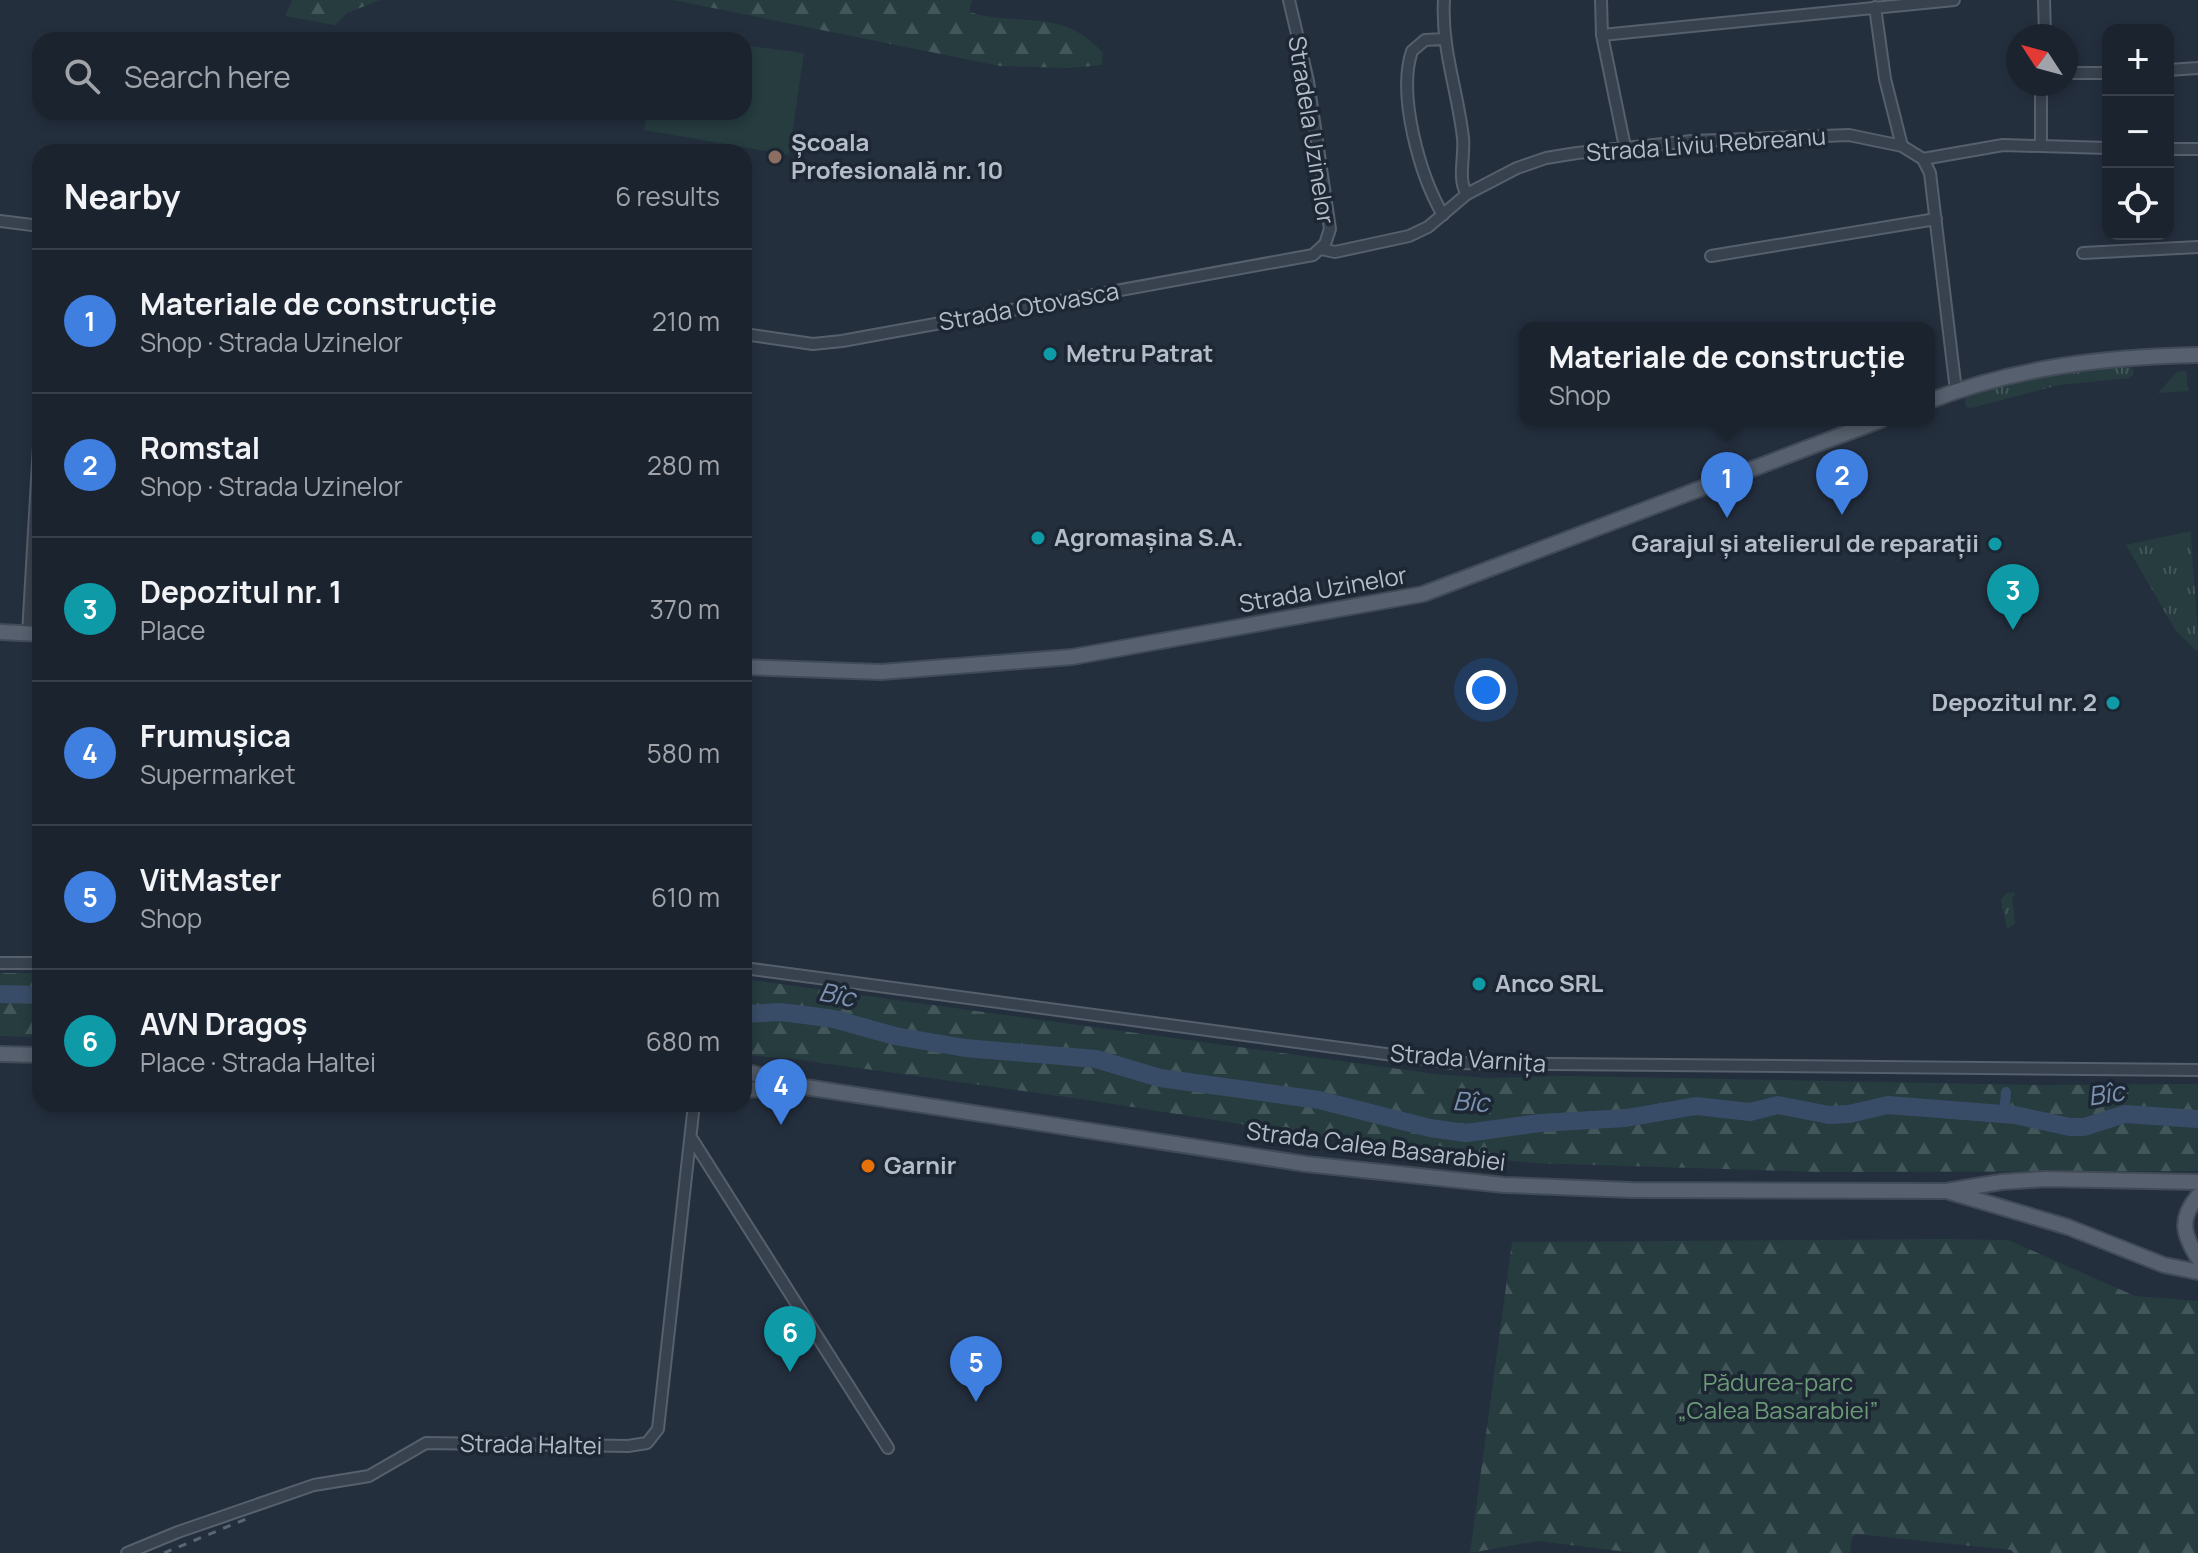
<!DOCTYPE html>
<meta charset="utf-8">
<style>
body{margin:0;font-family:Manrope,sans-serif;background:#242b36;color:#f1f3f6}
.controls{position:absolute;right:24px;top:24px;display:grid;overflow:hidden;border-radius:16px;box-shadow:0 4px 12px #0003}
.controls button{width:72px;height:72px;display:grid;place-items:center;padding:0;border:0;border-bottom:2px solid #39404a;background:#1b232e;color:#f1f3f6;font:40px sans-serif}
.compass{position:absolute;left:2006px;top:24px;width:72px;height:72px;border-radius:50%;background:#1b232e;box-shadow:0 4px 12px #0003;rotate:306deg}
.you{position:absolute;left:1486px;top:690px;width:28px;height:28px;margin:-20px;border:6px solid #fff;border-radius:50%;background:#1a73e8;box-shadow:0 0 0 12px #1a73e833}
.badge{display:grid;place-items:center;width:52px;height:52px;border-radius:50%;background:#0b8043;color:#fff;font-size:26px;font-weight:700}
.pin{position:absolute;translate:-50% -66px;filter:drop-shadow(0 2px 4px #0008)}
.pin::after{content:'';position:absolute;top:42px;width:28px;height:24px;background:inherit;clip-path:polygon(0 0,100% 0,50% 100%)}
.popup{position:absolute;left:1519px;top:322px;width:416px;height:104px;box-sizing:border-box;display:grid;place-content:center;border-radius:16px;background:#1b232e;filter:drop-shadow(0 2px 6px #0005);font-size:26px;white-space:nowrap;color:#a0a4aa}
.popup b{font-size:30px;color:#f1f3f6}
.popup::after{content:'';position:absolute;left:50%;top:100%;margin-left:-16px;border:16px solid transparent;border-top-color:#1b232e}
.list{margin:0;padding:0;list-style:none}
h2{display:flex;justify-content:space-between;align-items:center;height:104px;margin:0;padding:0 32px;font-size:34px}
h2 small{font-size:26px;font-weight:400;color:#a0a4aa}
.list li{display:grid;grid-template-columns:52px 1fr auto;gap:24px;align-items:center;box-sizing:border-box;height:144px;padding:0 32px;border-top:2px solid #39404a}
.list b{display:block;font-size:30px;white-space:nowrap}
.list p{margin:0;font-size:26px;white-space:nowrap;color:#a0a4aa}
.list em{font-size:26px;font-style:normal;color:#a0a4aa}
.icon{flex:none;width:44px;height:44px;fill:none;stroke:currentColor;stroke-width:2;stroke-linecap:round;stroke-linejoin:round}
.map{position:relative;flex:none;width:2198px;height:1553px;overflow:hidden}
.search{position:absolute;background:#1b232e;box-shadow:0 4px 12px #0003;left:32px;top:32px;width:720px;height:88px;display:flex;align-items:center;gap:20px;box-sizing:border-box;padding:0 28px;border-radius:24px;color:#a0a4aa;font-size:30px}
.panel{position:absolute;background:#1b232e;box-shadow:0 4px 12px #0003;left:32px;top:144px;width:720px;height:968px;border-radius:24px}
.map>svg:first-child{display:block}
.grass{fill:url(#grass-tufts)}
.forest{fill:url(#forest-firs)}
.pitch{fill:#263c3f}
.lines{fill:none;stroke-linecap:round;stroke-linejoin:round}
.canal{stroke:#394c67;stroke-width:10}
.river{stroke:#394c67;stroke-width:18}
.minor-casing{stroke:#565f6c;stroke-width:14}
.major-casing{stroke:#414a57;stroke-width:18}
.minor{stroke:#38414e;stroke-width:10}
.major{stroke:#56606e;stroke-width:14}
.rail{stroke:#5a6575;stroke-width:3;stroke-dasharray:8 8;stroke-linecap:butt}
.education-dot{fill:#8d6e63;stroke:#1d2633;stroke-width:3}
.culture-dot{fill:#0f9aa8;stroke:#1d2633;stroke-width:3}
.food-dot{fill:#e8710a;stroke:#1d2633;stroke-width:3}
.labels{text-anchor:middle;stroke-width:7;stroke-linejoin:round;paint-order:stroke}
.street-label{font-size:24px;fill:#b4bcc9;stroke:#1d2633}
.poi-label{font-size:24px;font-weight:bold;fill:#b4bcc9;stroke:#1d2633;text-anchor:start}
.park-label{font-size:24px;fill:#6b9a76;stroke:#1d2633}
.water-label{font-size:26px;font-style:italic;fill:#7c92b1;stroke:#1d2633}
</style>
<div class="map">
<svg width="2198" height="1553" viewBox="0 0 2198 1553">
<defs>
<pattern id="grass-tufts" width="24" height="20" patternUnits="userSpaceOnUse" patternTransform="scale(2)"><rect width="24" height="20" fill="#263c3f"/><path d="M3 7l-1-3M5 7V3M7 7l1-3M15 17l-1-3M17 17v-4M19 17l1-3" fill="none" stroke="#435659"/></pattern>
<pattern id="forest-firs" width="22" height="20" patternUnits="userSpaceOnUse" patternTransform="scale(2)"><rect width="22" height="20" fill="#263c3f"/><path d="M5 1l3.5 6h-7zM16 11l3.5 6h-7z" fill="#435659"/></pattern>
</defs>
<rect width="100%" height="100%" fill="#242f3e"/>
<!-- grass -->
<path class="grass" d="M2129,366L2134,371L2133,375L2129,378L2059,385L1971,408L1966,407L1965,397C2018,378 2073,369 2129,366Z
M2186,371L2188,391L2158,393L2177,372Z
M1720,462L1730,468L1701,480L1703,469Z
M2191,531C2192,571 2198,611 2198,652L2176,631L2126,545Z
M2014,892L2015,896H2012L2015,924L2007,929L2001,900L2006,893Z"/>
<!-- forest -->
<path class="forest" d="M292,0H380L347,13L335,25L285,16Z
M673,0H972L969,12C1022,28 1061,6 1103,53L1102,65L1070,68L1000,66Z
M0,973H40V1037L0,1036Z
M744,979L1435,1074L1489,1078L1566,1076L2040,1085L2198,1084V1171L1820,1172L1533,1163L1413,1151L1094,1101L794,1059L744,1055Z
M1943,1239L2008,1240L2135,1296L2198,1301V1553H2014L2011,1550L1856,1534L1852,1538L1850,1553H1635L1538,1541L1470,1553L1512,1242Z"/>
<!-- pitch -->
<path class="pitch" d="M744,45L804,53L789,155L644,130L647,112H744Z"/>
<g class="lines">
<!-- canal -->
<path class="canal" d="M2004,1114L2006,1092"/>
<!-- river -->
<path class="river" d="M0,994L40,995
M744,1014L780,1012L805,1015L834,1019L895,1036L965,1048L1096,1059L1160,1078L1319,1100L1430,1128L1466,1133L1540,1123L1626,1118L1696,1106L1750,1112L1778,1105L1829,1115L1849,1114L1888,1105L2015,1115L2070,1127H2084L2125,1114L2198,1119"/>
<!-- minor casing -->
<g class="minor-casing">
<path id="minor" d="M1444,0C1441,48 1458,92 1463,138C1465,156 1457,180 1467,194
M1601,0L1602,35L1625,147
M2044,0L2045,36
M1875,7L1885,79L1902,146
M1602,35L1954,0
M2168,70L2198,68
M2066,73H2108
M2041,84V146
M2168,149H2198
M1923,159L2003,145L2108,148
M1443,215C1420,176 1397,95 1412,51L1425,40L1444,39
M0,221L40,226
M1321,249L1335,252L1409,236L1428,227L1467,194L1517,168L1546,158L1577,153L1692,141L1849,135L1902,146L1923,159L1930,173L1956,391
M2083,253L2198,247
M1711,256L1936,219
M744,334L813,344L842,341L1313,255L1325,244L1330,229L1308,81L1289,0
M28,634L40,428
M0,963H40
M744,968L1453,1063L2198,1070
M692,1139L888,1448
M127,1553L178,1532L314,1485L369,1476L426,1443L628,1446L647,1443L658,1429L694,1104"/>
</g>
<!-- major casing -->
<g class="major-casing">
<path id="major" d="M1929,401C2016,367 2105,357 2198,355
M0,632L40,634
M744,667L881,672L1072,657L1423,594L1881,420
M0,1054L40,1055
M744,1071L805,1087L1306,1164L1504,1185L1631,1190L1946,1191L2001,1182L2045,1179L2198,1182
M744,1090L789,1088
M1950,1192L2068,1227L2164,1265L2198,1272
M2198,1196C2179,1219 2183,1234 2198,1258"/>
</g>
<!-- minor -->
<use href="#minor" class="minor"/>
<!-- major -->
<use href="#major" class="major"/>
<!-- rail -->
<path class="rail" d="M164,1553L246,1519"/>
</g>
<!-- markers -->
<circle class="education-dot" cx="775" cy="157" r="8"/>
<g class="culture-dot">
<circle cx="1050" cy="354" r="8"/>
<circle cx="1038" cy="538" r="8"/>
<circle cx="1995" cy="544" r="8"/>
<circle cx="2113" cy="703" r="8"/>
<circle cx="1479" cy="984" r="8"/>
</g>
<circle class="food-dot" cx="868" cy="1166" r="8"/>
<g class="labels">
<!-- street labels -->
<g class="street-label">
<text transform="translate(1311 130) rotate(81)" y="8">Stradela Uzinelor</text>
<text transform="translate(1706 145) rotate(-4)" y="8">Strada Liviu Rebreanu</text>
<text transform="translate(1029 307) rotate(-10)" y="8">Strada Otovasca</text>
<text transform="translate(1323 590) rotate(-10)" y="8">Strada Uzinelor</text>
<text transform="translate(1468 1059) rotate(4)" y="8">Strada Varnița</text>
<text transform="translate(1376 1147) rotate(7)" y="8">Strada Calea Basarabiei</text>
<text transform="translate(531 1445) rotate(1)" y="8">Strada Haltei</text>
</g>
<!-- poi labels -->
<g class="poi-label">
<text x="791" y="151">Școala<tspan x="791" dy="28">Profesională nr. 10</tspan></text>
<text x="1066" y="362">Metru Patrat</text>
<text x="1054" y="546">Agromașina S.A.</text>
<text x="1979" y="552" text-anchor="end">Garajul și atelierul de reparații</text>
<text x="2097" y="711" text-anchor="end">Depozitul nr. 2</text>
<text x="1495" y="992">Anco SRL</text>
<text x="884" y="1174">Garnir</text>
</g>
<!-- park labels -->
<g class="park-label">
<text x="1778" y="1391">Pădurea-parc<tspan x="1778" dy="28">„Calea Basarabiei”</tspan></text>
</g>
<!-- water labels -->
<g class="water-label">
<text transform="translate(837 995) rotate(11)" y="9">Bîc</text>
<text transform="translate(2106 1094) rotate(-9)" y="9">Bîc</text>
<text transform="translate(1471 1102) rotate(3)" y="9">Bîc</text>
</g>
</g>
</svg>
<div class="controls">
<button>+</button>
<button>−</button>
<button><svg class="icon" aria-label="locate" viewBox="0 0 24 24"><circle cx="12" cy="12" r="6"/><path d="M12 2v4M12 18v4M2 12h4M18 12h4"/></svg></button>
</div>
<svg class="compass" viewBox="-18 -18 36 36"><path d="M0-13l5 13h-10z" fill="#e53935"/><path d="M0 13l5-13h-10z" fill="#a0a4aa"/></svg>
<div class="you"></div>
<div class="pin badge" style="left:1727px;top:518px;background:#3f7fe0">1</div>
<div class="popup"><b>Materiale de construcție</b>Shop</div>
<div class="pin badge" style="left:1842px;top:515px;background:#3f7fe0">2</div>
<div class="pin badge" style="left:2013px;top:630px;background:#0f9aa8">3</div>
<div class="pin badge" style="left:781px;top:1125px;background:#3f7fe0">4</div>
<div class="pin badge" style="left:976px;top:1402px;background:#3f7fe0">5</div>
<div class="pin badge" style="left:790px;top:1372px;background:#0f9aa8">6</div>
<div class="search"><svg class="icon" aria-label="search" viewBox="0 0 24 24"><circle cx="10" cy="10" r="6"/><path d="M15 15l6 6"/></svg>Search here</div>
<section class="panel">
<h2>Nearby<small>6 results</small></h2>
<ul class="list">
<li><span class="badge" style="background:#3f7fe0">1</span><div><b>Materiale de construcție</b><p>Shop · Strada Uzinelor</p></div><em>210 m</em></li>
<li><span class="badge" style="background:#3f7fe0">2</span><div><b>Romstal</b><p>Shop · Strada Uzinelor</p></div><em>280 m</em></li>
<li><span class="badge" style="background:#0f9aa8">3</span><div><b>Depozitul nr. 1</b><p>Place</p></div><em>370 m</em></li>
<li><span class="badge" style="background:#3f7fe0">4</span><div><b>Frumușica</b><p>Supermarket</p></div><em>580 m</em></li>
<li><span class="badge" style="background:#3f7fe0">5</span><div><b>VitMaster</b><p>Shop</p></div><em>610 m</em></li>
<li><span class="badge" style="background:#0f9aa8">6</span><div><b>AVN Dragoș</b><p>Place · Strada Haltei</p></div><em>680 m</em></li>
</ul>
</section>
</div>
